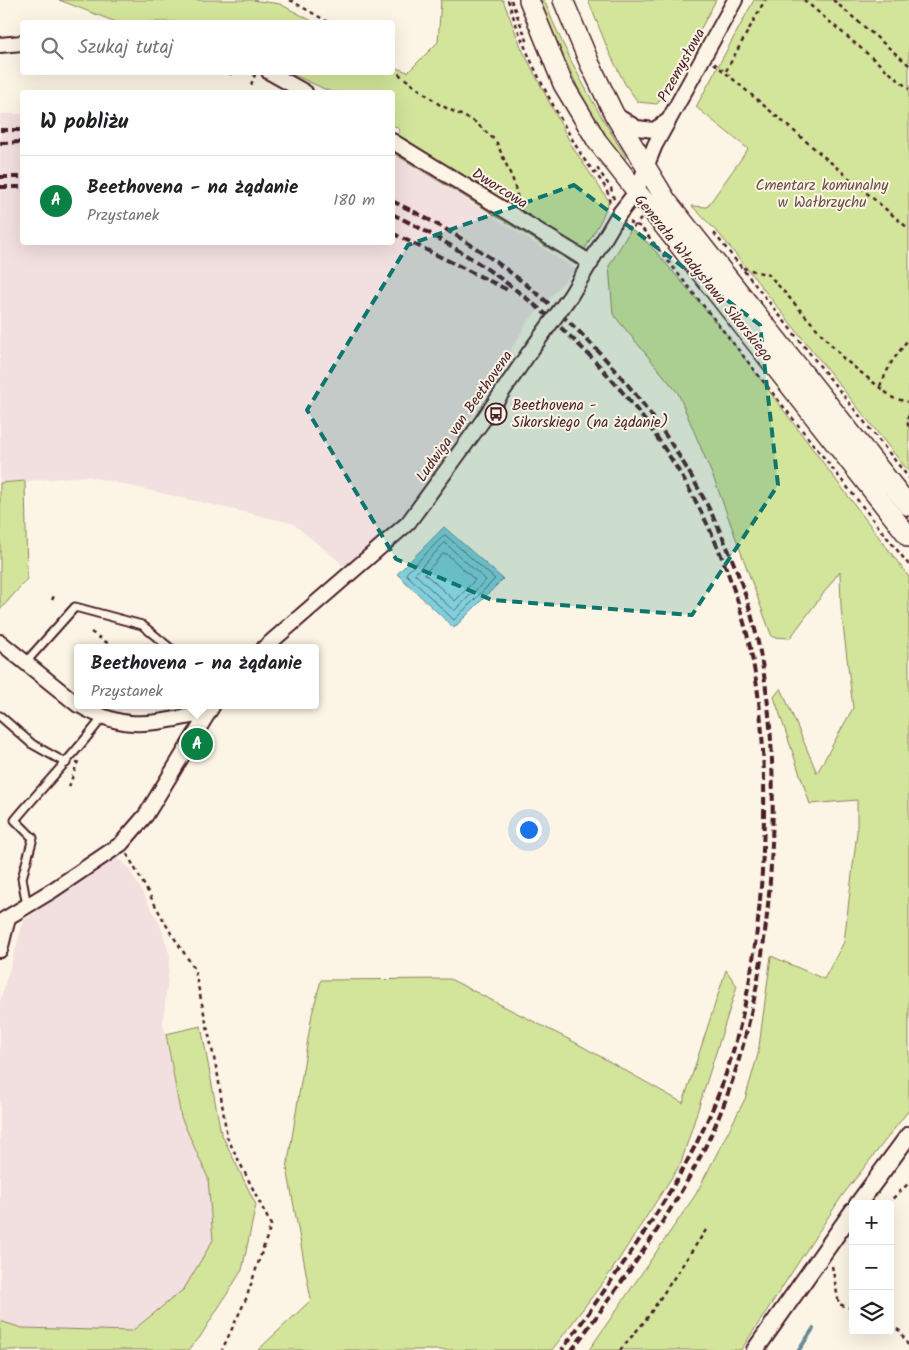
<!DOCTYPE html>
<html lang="pl">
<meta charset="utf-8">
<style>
body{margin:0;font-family:Kalam,sans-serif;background:#f6f6f6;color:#202124}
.controls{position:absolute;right:15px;bottom:15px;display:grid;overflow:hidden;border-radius:5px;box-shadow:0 5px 20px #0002}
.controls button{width:45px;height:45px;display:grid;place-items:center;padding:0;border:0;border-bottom:1px solid #e0e0e0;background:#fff;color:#202124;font:25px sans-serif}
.you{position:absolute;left:528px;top:829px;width:18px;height:18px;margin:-12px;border:4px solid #fff;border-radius:50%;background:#1a73e8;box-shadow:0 0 0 8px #1a73e833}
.badge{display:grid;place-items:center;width:32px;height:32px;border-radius:50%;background:#0b8043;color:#fff;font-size:16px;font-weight:700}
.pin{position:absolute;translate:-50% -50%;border:2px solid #fff;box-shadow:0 1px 5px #0006}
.popup{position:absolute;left:74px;top:644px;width:245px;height:65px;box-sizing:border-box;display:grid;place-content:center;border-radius:5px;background:#fff;filter:drop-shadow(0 1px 4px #0005);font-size:16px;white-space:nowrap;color:#757577}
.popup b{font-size:19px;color:#202124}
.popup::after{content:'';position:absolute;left:50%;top:100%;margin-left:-10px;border:10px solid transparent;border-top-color:#fff}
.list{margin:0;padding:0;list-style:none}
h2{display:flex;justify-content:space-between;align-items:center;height:65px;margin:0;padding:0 20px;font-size:21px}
h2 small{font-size:16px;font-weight:400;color:#757577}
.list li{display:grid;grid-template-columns:32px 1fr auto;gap:15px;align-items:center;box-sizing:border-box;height:90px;padding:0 20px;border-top:1px solid #e0e0e0}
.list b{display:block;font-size:19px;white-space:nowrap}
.list p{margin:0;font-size:16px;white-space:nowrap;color:#757577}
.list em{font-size:16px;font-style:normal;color:#757577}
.icon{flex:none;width:28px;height:28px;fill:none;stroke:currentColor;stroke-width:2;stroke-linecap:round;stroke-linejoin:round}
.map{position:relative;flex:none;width:909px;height:1350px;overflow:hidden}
.search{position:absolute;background:#fff;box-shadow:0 5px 20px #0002;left:20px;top:20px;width:375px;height:55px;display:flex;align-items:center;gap:12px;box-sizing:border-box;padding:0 18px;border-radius:5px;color:#757577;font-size:19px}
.panel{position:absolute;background:#fff;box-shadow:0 5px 20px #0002;left:20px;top:90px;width:375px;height:155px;border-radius:5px}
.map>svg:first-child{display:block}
.built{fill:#f2dfdf}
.green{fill:#d2e59a;stroke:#8e8262}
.water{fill:#80cfdc;stroke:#6a8995}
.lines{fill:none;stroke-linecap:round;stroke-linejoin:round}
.shore{stroke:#606572;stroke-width:1}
.stream{stroke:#6a8995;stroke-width:4}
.service-casing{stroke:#4a1f2b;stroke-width:11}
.minor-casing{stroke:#4a1f2b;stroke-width:18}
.tertiary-casing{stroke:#4a1f2b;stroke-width:20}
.secondary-casing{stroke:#4a1f2b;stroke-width:22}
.path{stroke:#4a1f2b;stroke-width:2.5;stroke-dasharray:4 4;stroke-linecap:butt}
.service{stroke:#fcf5e5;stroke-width:7}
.minor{stroke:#fcf5e5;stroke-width:14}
.tertiary{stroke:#fcf5e5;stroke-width:16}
.secondary{stroke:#fcf5e5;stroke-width:19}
.rail{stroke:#4a1f2b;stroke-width:4;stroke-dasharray:8 4;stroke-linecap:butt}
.minor-bridge-casing{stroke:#4a1f2b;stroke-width:18;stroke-linecap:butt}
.minor-bridge{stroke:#fcf5e5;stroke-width:14}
.marked{fill:#0f766e;fill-opacity:0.2;stroke:#0f766e;stroke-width:4;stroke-dasharray:10 6;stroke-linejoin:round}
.labels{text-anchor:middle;stroke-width:4;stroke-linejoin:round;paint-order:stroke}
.street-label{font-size:15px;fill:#4a1f2b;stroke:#fcf5e5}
.park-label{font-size:15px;fill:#6c5047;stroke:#fcf5e5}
.poi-label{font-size:15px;fill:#4a1f2b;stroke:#fcf5e5;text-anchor:start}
</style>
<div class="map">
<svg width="909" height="1350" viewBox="0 0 909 1350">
<rect width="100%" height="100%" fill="#fcf5e5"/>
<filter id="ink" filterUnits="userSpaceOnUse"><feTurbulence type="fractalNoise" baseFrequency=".02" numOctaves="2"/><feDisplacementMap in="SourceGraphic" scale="10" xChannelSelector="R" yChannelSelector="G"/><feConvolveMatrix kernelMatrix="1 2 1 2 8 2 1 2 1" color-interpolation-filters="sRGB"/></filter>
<g filter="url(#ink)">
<!-- built -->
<path class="built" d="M0,114H22V242H392L393,153L576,269L528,321L433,483L372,550L346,567L292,523L87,476L0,483Z
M116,857L128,867L160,924L170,956L163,1024L181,1117L208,1178L213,1240L184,1289L132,1331L22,1328L0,1321V1001L24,920Z"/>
<!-- green -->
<path class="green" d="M59,0H252L280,4L314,22H116Z
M441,0H503L522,49L573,148L609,201L601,220L576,265L393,153V143L400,130L393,125L392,92H331L290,73L392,72L393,67L408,72L438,42Z
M538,0H544C566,56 594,106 626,157L624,160H621L583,99Z
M588,0H716L671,85L657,104L638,102L625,84L609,52Z
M754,0H909V472L721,236L692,206L707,207L748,149L696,107Z
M631,229L651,246L727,335L909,577V1110L842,1196L741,1350H589L696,1194L745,1099L758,1054L771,956L824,979L844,942L857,832V800L810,804L774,697L781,688L817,773L853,708L841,608L840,571L790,638L772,637L716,484L678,393L613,314L609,266Z
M25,481L27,579L0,610V483Z
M726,970L737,986L681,1163L610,1273L552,1350H258L311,1300L287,1168L312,1014L321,980L450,979L578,1044L683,1103Z
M201,1026L221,1133L256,1205L242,1270L200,1337L189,1350H0V1321L22,1328L132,1331L184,1289L213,1240L208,1178L181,1117L166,1034Z"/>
<!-- water -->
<path class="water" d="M444,527L503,579L454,628L397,574Z"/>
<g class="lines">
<!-- shore -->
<path class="shore" d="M445,535L495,579L454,620L406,574Z
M445,543L486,580L454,611L415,574Z
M443,554H447L475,580L455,601L425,574Z"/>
<!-- stream -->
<path class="stream" d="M799,1350L813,1329"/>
<!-- service casing -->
<g class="service-casing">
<path id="service" d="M25,663L75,607L142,625L170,648
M0,716L32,744L66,763
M27,906L22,878L33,838L15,820C44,785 75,754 102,718"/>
</g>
<!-- minor casing -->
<g class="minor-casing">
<path id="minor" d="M0,45L22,43
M269,72L305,92
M617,116L637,128L654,130L669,120
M392,141L591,263
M571,295L619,214L636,192L655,145L735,0
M0,642L78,705
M264,648L408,523L481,423L529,353
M79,705C129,734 155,722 207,713
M0,922L53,890L121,844L146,815L213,705
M0,950L8,918"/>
</g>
<!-- tertiary casing -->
<g class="tertiary-casing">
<path id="tertiary" d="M858,1204L909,1135
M755,1350L853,1211"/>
</g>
<!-- secondary casing -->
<g class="secondary-casing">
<path id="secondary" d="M529,0L563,84L597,141L909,537
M563,0L590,64L614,114L666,200L909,506"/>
</g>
<!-- path -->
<path class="path" d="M290,0L328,22
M508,0C524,54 553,107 582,156C591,171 612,187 609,205
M511,0L528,43
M804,0L909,89
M833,0L909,65
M714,63L909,229
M392,69L440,105L475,122L496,141L513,180L519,203
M726,71L765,0
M230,75L231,72
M251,85L256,72
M597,168L611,188L614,200
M629,222L641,227L909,565
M626,227L631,229L641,219
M714,233L909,478
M743,268L769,275L844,359L893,398L909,402
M880,386L891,363L909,338
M909,415L907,420L909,429
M52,600L54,596
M91,632L109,644L107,646
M69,787L78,761
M127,854L169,930L194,968L218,1076L227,1137L271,1225L246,1299L222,1350
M887,1204L909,1183
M832,1266L839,1304L853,1309
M890,1325L900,1331L909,1347
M620,1350L645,1321L706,1230"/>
<!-- service -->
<use href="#service" class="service"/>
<!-- minor -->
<use href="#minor" class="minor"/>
<!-- tertiary -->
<use href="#tertiary" class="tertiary"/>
<!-- secondary -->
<use href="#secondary" class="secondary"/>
<!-- rail -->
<path class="rail" d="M0,130H22
M0,143L22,142
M0,177H22
M0,187H22
M392,201C548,274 674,409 736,569C770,655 775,752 772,843C769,928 756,1015 727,1096C693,1189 630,1270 572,1350
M392,214C563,296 697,444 746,630C764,701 766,777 763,850C760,931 748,1017 719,1093C682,1187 620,1268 562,1350
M392,233L510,291"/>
<!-- minor-bridge casing -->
<g class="minor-bridge-casing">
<path id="minor-bridge" d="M529,353L571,295"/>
</g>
<!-- minor-bridge -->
<use href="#minor-bridge" class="minor-bridge"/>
</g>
</g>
<!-- marked area -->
<path class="marked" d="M574,185L760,325L778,485L692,615L492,600L396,559L307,410L408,245Z"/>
<!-- icons -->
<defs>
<g id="bus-ring" transform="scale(1.125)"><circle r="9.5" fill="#fcf5e5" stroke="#4a1f2b" stroke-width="1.5"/><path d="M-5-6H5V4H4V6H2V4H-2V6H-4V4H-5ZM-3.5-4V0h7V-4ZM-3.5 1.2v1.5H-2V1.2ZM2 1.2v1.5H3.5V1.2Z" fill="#4a1f2b"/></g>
</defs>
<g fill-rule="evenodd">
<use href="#bus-ring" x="496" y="414"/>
</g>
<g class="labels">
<!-- street labels -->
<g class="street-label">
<text transform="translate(681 65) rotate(-61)" y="5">Przemysłowa</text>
<text transform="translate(500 188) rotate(32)" y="5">Dworcowa</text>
<text transform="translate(704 278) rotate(51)" y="5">Generała Władysława Sikorskiego</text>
<text transform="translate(464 416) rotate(-55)" y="5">Ludwiga van Beethovena</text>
</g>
<!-- park labels -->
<g class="park-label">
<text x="822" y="190">Cmentarz komunalny<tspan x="822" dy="17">w Wałbrzychu</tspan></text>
</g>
<!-- poi labels -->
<g class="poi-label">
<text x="512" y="410">Beethovena -<tspan x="512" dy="17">Sikorskiego (na żądanie)</tspan></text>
</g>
</g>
</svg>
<div class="controls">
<button>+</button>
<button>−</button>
<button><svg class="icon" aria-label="layers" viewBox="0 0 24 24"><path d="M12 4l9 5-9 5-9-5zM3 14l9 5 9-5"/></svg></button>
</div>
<div class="you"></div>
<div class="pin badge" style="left:197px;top:744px">A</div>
<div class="popup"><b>Beethovena - na żądanie</b>Przystanek</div>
<div class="search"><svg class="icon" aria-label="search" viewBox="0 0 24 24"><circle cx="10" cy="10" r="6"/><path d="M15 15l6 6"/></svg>Szukaj tutaj</div>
<section class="panel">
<h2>W pobliżu<small></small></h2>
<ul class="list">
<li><span class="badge">A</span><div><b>Beethovena - na żądanie</b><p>Przystanek</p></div><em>180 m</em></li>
</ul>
</section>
</div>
